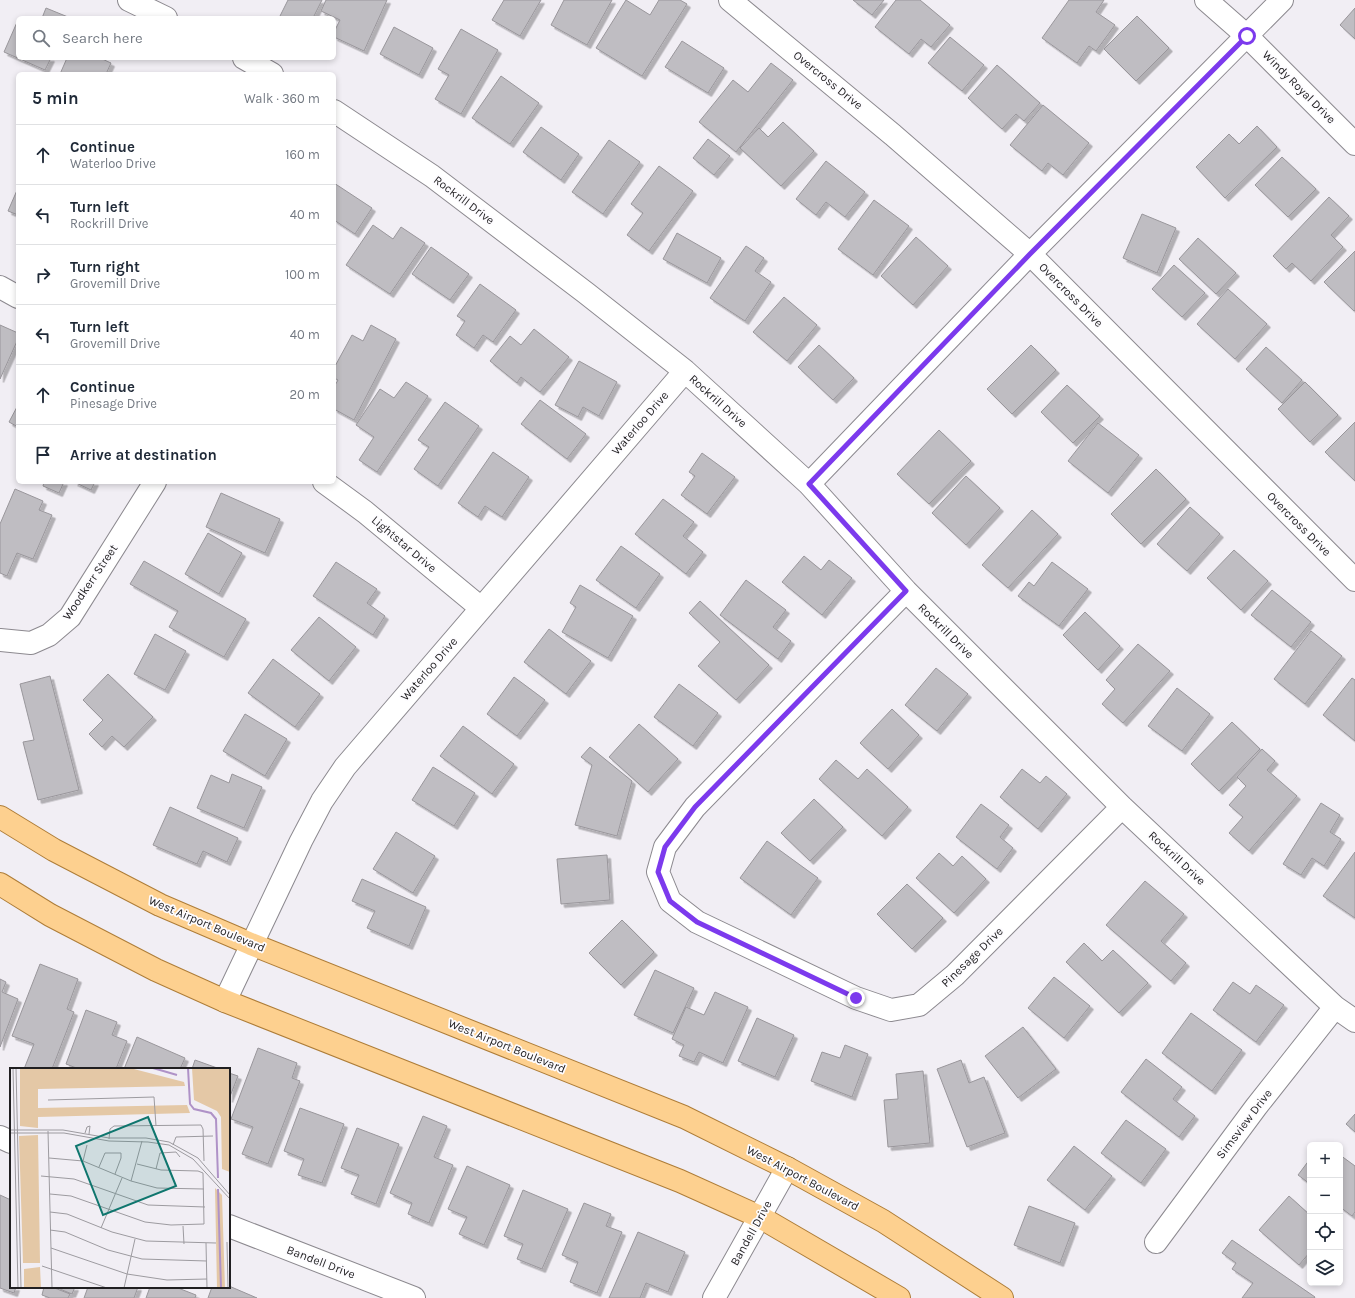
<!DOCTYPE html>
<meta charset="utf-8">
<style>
body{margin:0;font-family:Karla,sans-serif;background:#f6f6f7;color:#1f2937}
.controls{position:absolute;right:12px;bottom:12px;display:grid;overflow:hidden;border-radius:6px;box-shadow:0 2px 6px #0003}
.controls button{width:36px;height:36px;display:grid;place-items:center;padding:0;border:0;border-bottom:1px solid #e0e1e3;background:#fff;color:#1f2937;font:20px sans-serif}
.stop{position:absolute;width:12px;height:12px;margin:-9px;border:3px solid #7c3aed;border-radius:50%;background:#fff}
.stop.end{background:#7c3aed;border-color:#fff;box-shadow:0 1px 4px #0008}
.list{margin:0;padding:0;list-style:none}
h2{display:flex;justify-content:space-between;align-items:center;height:52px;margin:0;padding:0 16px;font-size:17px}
h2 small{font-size:13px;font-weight:400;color:#747a83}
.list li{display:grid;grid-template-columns:26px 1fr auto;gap:12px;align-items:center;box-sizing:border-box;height:60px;padding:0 16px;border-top:1px solid #e0e1e3}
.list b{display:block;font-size:15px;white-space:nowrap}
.list p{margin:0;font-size:13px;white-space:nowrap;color:#747a83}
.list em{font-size:13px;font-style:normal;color:#747a83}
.icon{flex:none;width:22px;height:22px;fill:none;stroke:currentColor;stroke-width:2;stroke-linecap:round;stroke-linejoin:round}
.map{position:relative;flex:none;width:1355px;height:1298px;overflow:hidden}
.search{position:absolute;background:#fff;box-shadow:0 2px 6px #0003;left:16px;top:16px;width:320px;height:44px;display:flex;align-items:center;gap:10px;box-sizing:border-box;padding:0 14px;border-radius:6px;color:#747a83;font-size:15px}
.panel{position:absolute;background:#fff;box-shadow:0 2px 6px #0003;left:16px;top:72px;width:320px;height:412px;border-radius:6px}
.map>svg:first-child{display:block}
.building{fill:#bfbdc2;stroke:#99969b;filter:url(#shadow)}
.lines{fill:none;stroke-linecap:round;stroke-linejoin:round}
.minor-casing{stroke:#8c898f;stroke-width:24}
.major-casing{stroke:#ae7d38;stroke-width:24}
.minor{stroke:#fff;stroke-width:22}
.major{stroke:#fdd08f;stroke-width:22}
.route{stroke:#7c3aed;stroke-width:5}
.labels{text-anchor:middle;stroke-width:3.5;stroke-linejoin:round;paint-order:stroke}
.street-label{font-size:12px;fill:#201f21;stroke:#fdfcff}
.inset-river{fill:none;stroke:#af92c7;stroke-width:2}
.inset-road{fill:none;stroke:#9d9ba0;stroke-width:1}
.view{fill:#0f766e;fill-opacity:0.15;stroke:#0f766e;stroke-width:2}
.inset-edge{fill:none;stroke:#201f21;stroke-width:2}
</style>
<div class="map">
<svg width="1355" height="1298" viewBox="0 0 1355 1298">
<defs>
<filter id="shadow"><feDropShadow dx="3.5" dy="3.5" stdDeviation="0" flood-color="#0004"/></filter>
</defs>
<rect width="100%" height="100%" fill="#f1eef4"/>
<!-- building -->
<path class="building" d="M288,0H322L313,18H279Z
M326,0H387L364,51L334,37V32L340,20L321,11Z
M504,0H541L520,36L492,20Z
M564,0H612L587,45L551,25Z
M626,0L650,15L659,0H680L687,4L642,76L596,48Z
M853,0H884L872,15Z
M896,0H920L950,25L931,47L921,39L909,54L875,27Z
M1069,0H1104L1096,12L1115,25L1096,51L1089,46L1077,63L1042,38Z
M46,8L68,17V18H42Z
M1355,8V39L1340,25Z
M1137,16L1169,48L1136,81L1104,49Z
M18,20V58H51L45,70L4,52Z
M394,27L433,48L419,75L380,54Z
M461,29L498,50L461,114L435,99L449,75L438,69Z
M950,37L984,65L962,91L928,63Z
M682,41L724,68L708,93L665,67Z
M67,58H100L111,63L106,74H60Z
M771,63L793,80L736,152L699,122L733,80L748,92Z
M997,65L1040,103L1024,121L1016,114L1002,129L968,98Z
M501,76L539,103L510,144L472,118Z
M1043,105L1089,143L1063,175L1048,163L1042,171L1010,145Z
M783,122L814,151L781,186L740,148L759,128L768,137Z
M1257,126L1277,147L1225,198L1196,167L1229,134L1239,144Z
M541,127L579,154L561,180L523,152Z
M708,139L730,156L714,175L693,158Z
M609,140L640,162L603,214L572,192Z
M1282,157L1316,189L1288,217L1255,185Z
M826,161L865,192L845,217L826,202L816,215L796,199Z
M659,166L693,191L649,251L627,235L643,213L631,204Z
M334,183L372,208L355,234L334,220Z
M18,188V215L8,211Z
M1329,197L1349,216L1331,235L1343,247L1311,281L1292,263L1286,269L1273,256Z
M874,200L909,226L873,275L838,249Z
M1142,214L1176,228L1157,273L1123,258Z
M373,225L393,239L401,227L425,243L390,294L346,265Z
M677,233L721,258L707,283L663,259Z
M916,237L948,266L913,305L881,276Z
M1198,238L1236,273L1216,294L1179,259Z
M746,246L764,258L755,271L771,282L745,321L710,298Z
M431,247L469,274L450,300L412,274Z
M1355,251V310L1354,311L1324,282Z
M1174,265L1205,293L1182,317L1152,289Z
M480,284L516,310L493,342L483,335L474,348L456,335L465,321L457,316Z
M1228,289L1267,324L1235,359L1197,324Z
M784,297L817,325L787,361L753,332Z
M0,325L18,333V339L0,379Z
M371,325L396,339L354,420L334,409V387L338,380L334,378V368L352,335L363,341Z
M534,329L569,357L540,392L521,377L517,383L490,361L510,336L521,345Z
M819,345L854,378L833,400L798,367Z
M1031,345L1056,370L1012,414L987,389Z
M1266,347L1302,380L1282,403L1246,369Z
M579,361L617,382L599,416L583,407L578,417L555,405Z
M406,382L428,396L377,472L359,460L374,437L356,425L380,389L394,398Z
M1305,382L1338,415L1310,442L1278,409Z
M1067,385L1100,416L1073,443L1041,412Z
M540,400L586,434L567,459L521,424Z
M445,402L479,426L438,486L414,469L429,447L418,440Z
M18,405V427L9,422Z
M1355,422V481L1325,452Z
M1098,423L1139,455L1108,493L1068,461Z
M939,430L971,461L929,504L897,474Z
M493,452L529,477L502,517L485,506L478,517L458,503Z
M702,453L735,477L707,514L681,495L695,476L689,472Z
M1156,469L1186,499L1141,544L1111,514Z
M966,476L1000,508L966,545L932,513Z
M44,482H64L59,493L43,486Z
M74,482H95L91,490Z
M15,489L43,501L39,510L52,515L33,559L17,553L7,576L0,573V524Z
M221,493L280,519L265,553L206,527Z
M663,499L694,522L683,536L703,552L686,574L635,534Z
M1190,507L1220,534L1187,571L1157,544Z
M1032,510L1058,534L1008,588L982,565Z
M208,533L242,553L219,594L185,574Z
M621,546L660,574L636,608L596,580Z
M1234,550L1268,581L1241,610L1207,578Z
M804,556L821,570L829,560L852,578L822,615L782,582Z
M144,561L246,619L224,657L169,627L178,611L130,584Z
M336,562L377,589L367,603L385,616L373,635L313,596Z
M1052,562L1088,589L1059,626L1018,596L1029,582L1034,586Z
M746,580L786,610L773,627L791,641L778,659L720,615Z
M580,585L633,616L608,658L562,632L576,607L570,603Z
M1272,590L1311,622L1291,647L1251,615Z
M700,601L769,665L736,700L698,666L720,642L689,613Z
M1085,612L1120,646L1098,670L1063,635Z
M319,617L356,647L329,681L291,650Z
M549,629L591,661L566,694L524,662Z
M1311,631L1342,656L1305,704L1274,679Z
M155,634L186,651L165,690L134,674Z
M1138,644L1170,671L1123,723L1102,704L1115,689L1106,680Z
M273,659L320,694L295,727L248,693Z
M936,668L968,694L937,731L905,705Z
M108,674L153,717L124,747L112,736L102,747L89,734L103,720L83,700Z
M50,676L79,790L38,800L23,742L34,740L20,684Z
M514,677L545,700L517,736L487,714Z
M1352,678L1355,680V741L1323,715Z
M679,684L718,713L693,746L654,717Z
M1177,688L1210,714L1182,751L1148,726Z
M892,709L919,735L888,769L860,743Z
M245,714L287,739L265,776L223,751Z
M1232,722L1260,749L1219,791L1191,764Z
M639,724L678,759L648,792L609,757Z
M463,726L514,764L492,794L440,756Z
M590,747L632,781L617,836L575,825L592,765L581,757Z
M1262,749L1275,761L1267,770L1297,796L1249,851L1229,833L1243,817L1229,805L1246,786L1237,777Z
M836,760L858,779L867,769L908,807L882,836L819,779Z
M433,767L475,793L454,826L412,800Z
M1022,769L1040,783L1046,776L1067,794L1038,829L1000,797Z
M232,774L262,787L244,828L197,808L211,775L229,783Z
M814,799L843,827L810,861L781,833Z
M1321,803L1340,815L1330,832L1341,839L1324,866L1312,858L1301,875L1283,864Z
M981,804L1009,825L1000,837L1013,848L997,869L956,837Z
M170,807L238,838L227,862L203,851L197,864L153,845Z
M396,832L435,856L413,893L373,869Z
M767,841L818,878L791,915L740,878Z
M1355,852V918L1323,896Z
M939,853L953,866L962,856L986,879L954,913L916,878Z
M607,855L610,900L561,904L557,859Z
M362,879L426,907L409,946L367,928L375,911L352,901Z
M1145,881L1184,914L1161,941L1186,963L1171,981L1106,925Z
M907,884L943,918L912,949L877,914Z
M622,920L654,952L621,985L589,953Z
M1084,943L1102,961L1113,950L1148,983L1119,1013L1066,962Z
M40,964L78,979L67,1009L74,1012L52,1069H24L34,1044L12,1036Z
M655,970L694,988L673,1033L634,1015Z
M1054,977L1090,1006L1064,1038L1028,1008Z
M0,979L6,982L2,992L18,999L0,1047Z
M1233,982L1250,994L1256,985L1284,1005L1256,1042L1213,1010Z
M715,992L748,1007L723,1063L699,1052L694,1062L679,1056L684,1045L672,1039L686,1007L704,1015Z
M86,1010L117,1022L112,1035L127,1041L116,1069H79L66,1064Z
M1191,1013L1242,1050L1212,1091L1162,1053Z
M757,1018L794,1035L775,1077L738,1061Z
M1023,1027L1056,1069L1018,1098L985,1056Z
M137,1037L185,1058L180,1069H124Z
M845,1045L868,1054L852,1097L811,1081L822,1052L840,1058Z
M258,1048L297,1063L292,1078L300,1081L268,1164L242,1154L253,1127L231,1119Z
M1146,1059L1182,1087L1173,1099L1195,1116L1179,1137L1121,1092Z
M195,1060L220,1069H192Z
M961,1060L969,1083L984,1077L1005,1133L967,1147L937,1069Z
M923,1071L930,1143L888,1147L884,1100L898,1099L896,1074Z
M229,1073L238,1076L229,1099Z
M300,1108L344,1124L322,1183L298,1175L304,1159L284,1151Z
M1355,1114V1132L1346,1124Z
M423,1116L447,1126L434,1157L453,1165L429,1223L408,1214L412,1203L390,1193Z
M1126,1120L1166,1149L1141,1183L1101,1153Z
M357,1128L399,1144L376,1204L351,1194L359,1175L341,1168Z
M1074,1146L1112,1176L1085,1210L1047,1180Z
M1340,1155L1355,1166V1212L1352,1216L1340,1207Z
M1310,1159V1184L1298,1175Z
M467,1166L510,1185L484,1245L459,1234L467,1217L448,1209Z
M523,1190L568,1209L542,1269L517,1259L523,1244L504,1236Z
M0,1195L11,1200V1287H16L14,1293L0,1288Z
M1289,1196L1310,1215V1252L1299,1265L1259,1230Z
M584,1203L611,1214L606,1226L622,1232L597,1293L570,1282L578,1262L562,1255Z
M1029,1206L1075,1223L1060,1263L1014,1245Z
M638,1232L685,1252L668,1292L646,1283L640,1298H609Z
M1232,1240L1315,1297L1314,1298H1242L1253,1283L1232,1269L1236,1263L1222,1253Z
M229,1286L257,1298H208L212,1287Z
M44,1287H52L70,1294L68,1298H50L42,1295Z
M55,1287H75L72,1294Z
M88,1287H138L134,1298H84Z
M150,1287H179L178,1288L196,1295L195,1298H146Z"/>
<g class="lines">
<!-- minor casing -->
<g class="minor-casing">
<path id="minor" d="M129,0L166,18
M730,0L893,135L1030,254L1355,580
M1206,0L1247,36L1355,144
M244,58L272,74
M334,111L432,176L586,293L685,371L809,484L906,591L1122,807L1335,1007L1355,1021
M0,287L18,297
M324,482L365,512L481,608
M809,484L1030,254L1282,0
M906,591L695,807L665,847L658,872L670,901L697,922L856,998L891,1010L919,1005L955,975L1122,807
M0,640L31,643L49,635L70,617L155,482
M225,1001L301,841L322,801L345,767L685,371
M0,1137L11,1142
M229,1226L414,1298
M1156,1242L1256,1107L1335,1007
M714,1298L787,1168"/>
</g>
<!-- major casing -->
<g class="major-casing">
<path id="major" d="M0,817L54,850L160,905L251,944L684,1117L787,1168L883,1221L1002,1298
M0,884L50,915L156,970L225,1001L680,1181L760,1217L899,1298"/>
</g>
<!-- minor -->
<use href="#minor" class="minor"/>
<!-- major -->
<use href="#major" class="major"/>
</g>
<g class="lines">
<!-- route -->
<path class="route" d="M856,998L697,922L670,901L658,872L665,847L695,807L906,591L809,484L1030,254L1247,36"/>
</g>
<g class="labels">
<!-- street labels -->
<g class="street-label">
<text transform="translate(828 80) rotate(39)" y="4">Overcross Drive</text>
<text transform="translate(1299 87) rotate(45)" y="4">Windy Royal Drive</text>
<text transform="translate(464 200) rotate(37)" y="4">Rockrill Drive</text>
<text transform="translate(1071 295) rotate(45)" y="4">Overcross Drive</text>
<text transform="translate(718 401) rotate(42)" y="4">Rockrill Drive</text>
<text transform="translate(640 423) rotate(-49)" y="4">Waterloo Drive</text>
<text transform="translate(1299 524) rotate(45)" y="4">Overcross Drive</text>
<text transform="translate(404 544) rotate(40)" y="4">Lightstar Drive</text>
<text transform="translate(90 582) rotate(-56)" y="4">Woodkerr Street</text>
<text transform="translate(946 631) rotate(45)" y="4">Rockrill Drive</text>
<text transform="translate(429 669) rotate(-49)" y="4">Waterloo Drive</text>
<text transform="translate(1177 858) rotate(43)" y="4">Rockrill Drive</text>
<text transform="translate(207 924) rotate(23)" y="4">West Airport Boulevard</text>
<text transform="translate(972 957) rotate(-44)" y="4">Pinesage Drive</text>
<text transform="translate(507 1046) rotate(22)" y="4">West Airport Boulevard</text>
<text transform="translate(1244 1124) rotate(-53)" y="4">Simsview Drive</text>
<text transform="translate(803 1178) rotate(28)" y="4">West Airport Boulevard</text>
<text transform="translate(751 1233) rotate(-61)" y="4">Bandell Drive</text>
<text transform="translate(321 1262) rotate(21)" y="4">Bandell Drive</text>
</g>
</g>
<!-- overview -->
<g transform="translate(10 1068)">
<rect width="220" height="220" fill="#f1eef4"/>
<path d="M10,0H120L174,14L175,18L28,21V40L177,37L180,45L28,49V60L10,58ZM182,0H220V104L212,101L211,49L207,43L184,32ZM28,67L30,195H13L9,68ZM205,120L212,127L215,220H207ZM30,199L31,220H14V201Z" fill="#e4c8a6"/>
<path class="inset-river" d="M143,0L167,7M178,0L180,36L184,41L201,45L206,51L208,110M208,121L211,220"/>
<path class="inset-road" d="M3,0L8,220M6,0L11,220M38,32L144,29L146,58M0,62H53L99,70H136L159,74L188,90L220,127M38,63L42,220M0,65H54L99,73L138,74L159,77L183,91L220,131M75,65L77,59L80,58L79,66M99,71L100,61L104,58L191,57L193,61L194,93M163,77L166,69L203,68M39,90L73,93L121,113L147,120L194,121M73,93L77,77M89,99L95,85H111V90L105,106M146,101L150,85L166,84L170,89M31,108L64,111L138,137L195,139M121,113L132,73M40,126L61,128L135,154L161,157L194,156L193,105L188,103L151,102L127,96M40,144L57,146L102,164L136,173L206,175M173,158L174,176M91,160L112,110M40,162L55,164L98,182L132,191L197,193M217,174L218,220M196,175L197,220M41,180L117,206L157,212L197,211M32,198L97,220M114,220L125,171"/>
<path class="view" d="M138,49L166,118L93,147L66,78Z"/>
<rect width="220" height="220" class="inset-edge"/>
</g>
</svg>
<div class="controls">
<button>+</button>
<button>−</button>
<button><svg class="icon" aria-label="locate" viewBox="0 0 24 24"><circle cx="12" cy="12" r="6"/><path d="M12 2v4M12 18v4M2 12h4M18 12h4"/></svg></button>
<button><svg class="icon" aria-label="layers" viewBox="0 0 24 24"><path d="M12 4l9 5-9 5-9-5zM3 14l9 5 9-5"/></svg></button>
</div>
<div class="stop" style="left:1247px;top:36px"></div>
<div class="stop end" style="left:856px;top:998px"></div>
<div class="search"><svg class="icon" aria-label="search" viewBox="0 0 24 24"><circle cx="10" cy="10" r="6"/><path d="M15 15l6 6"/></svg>Search here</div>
<section class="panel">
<h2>5 min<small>Walk · 360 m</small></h2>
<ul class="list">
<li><svg class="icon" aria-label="ahead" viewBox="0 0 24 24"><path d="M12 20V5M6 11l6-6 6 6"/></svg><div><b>Continue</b><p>Waterloo Drive</p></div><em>160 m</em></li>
<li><svg class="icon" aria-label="left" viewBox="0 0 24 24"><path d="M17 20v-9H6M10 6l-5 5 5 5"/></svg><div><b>Turn left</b><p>Rockrill Drive</p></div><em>40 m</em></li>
<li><svg class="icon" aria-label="right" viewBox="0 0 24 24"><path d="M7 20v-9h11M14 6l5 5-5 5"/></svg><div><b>Turn right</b><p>Grovemill Drive</p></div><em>100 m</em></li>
<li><svg class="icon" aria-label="left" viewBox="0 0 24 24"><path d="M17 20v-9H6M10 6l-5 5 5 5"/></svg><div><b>Turn left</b><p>Grovemill Drive</p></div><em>40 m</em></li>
<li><svg class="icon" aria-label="ahead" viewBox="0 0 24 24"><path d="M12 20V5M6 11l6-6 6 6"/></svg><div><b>Continue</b><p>Pinesage Drive</p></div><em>20 m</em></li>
<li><svg class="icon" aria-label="arrive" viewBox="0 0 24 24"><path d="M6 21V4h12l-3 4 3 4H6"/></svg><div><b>Arrive at destination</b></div></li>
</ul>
</section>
</div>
